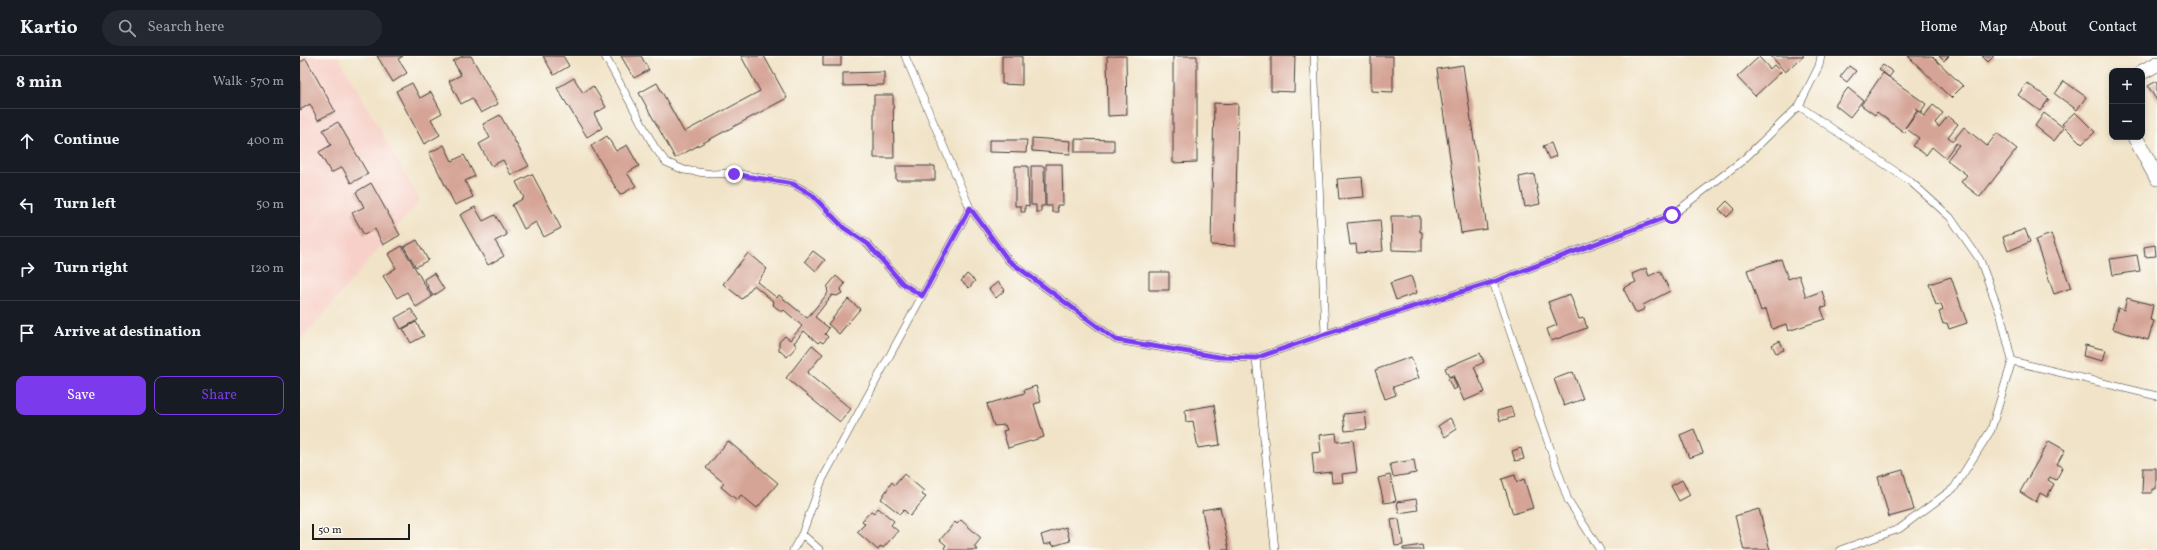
<!DOCTYPE html>
<meta charset="utf-8">
<style>
body{margin:0;font-family:Vollkorn,serif;background:#242831;color:#f1f3f6}
.controls{position:absolute;right:12px;top:12px;display:grid;overflow:hidden;border-radius:8px;box-shadow:0 2px 6px #0003}
.controls button{width:36px;height:36px;display:grid;place-items:center;padding:0;border:0;border-bottom:1px solid #363941;background:#171b24;color:#f1f3f6;font:20px sans-serif}
.scale{position:absolute;left:12px;bottom:10px;width:98px;box-sizing:border-box;padding-left:4px;border:2px solid #1c1c1c;border-top:0;font-size:11px;line-height:14px;white-space:nowrap;color:#1c1c1c;-webkit-text-stroke:3px #fdfcf7;paint-order:stroke}
.stop{position:absolute;width:12px;height:12px;margin:-9px;border:3px solid #7c3aed;border-radius:50%;background:#fff}
.stop.end{background:#7c3aed;border-color:#fff;box-shadow:0 1px 4px #0008}
.list{margin:0;padding:0;list-style:none}
h2{display:flex;justify-content:space-between;align-items:center;height:52px;margin:0;padding:0 16px;font-size:17px}
h2 small{font-size:13px;font-weight:400;color:#9ea1a6}
.list li{display:grid;grid-template-columns:26px 1fr auto;gap:12px;align-items:center;box-sizing:border-box;height:64px;padding:0 16px;border-top:1px solid #363941}
.list b{display:block;font-size:15px;white-space:nowrap}
.list em{font-size:13px;font-style:normal;color:#9ea1a6}
.actions{display:flex;gap:8px;padding:12px 16px}
.actions a{flex:1;padding:9px 0;border:1px solid #7c3aed;border-radius:8px;text-align:center;font-size:14px;color:#7c3aed}
.actions .main{background:#7c3aed;color:#fff}
.icon{flex:none;width:22px;height:22px;fill:none;stroke:currentColor;stroke-width:2;stroke-linecap:round;stroke-linejoin:round}
.map{position:relative;flex:none;width:1857px;height:494px;overflow:hidden}
header{display:flex;align-items:center;gap:24px;box-sizing:border-box;height:56px;padding:0 20px;background:#171b24;border-bottom:1px solid #363941}
header strong{font-size:19px}
nav{display:flex;gap:22px;margin-inline-start:auto;font-size:14px}
.search{width:280px;height:36px;background:#242831;display:flex;align-items:center;gap:10px;box-sizing:border-box;padding:0 14px;border-radius:22px;color:#9ea1a6;font-size:15px}
main{display:flex}
aside{flex:1;background:#171b24}
.map>svg:first-child{display:block}
.built{fill:#f7d1c9}
.building{fill:#d5a496}
.lines{fill:none;stroke-linecap:round;stroke-linejoin:round}
.service-casing{stroke:#3c3a36;stroke-width:8}
.minor-casing{stroke:#3c3a36;stroke-width:16}
.service{stroke:#fff;stroke-width:7}
.minor{stroke:#fff;stroke-width:15}
.route{stroke:#7c3aed;stroke-width:5}
</style>
<header>
<strong>Kartio</strong>
<div class="search"><svg class="icon" aria-label="search" viewBox="0 0 24 24"><circle cx="10" cy="10" r="6"/><path d="M15 15l6 6"/></svg>Search here</div>
<nav><a>Home</a><a>Map</a><a>About</a><a>Contact</a></nav>
</header>
<main>
<aside>
<h2>8 min<small>Walk · 570 m</small></h2>
<ul class="list">
<li><svg class="icon" aria-label="ahead" viewBox="0 0 24 24"><path d="M12 20V5M6 11l6-6 6 6"/></svg><div><b>Continue</b></div><em>400 m</em></li>
<li><svg class="icon" aria-label="left" viewBox="0 0 24 24"><path d="M17 20v-9H6M10 6l-5 5 5 5"/></svg><div><b>Turn left</b></div><em>50 m</em></li>
<li><svg class="icon" aria-label="right" viewBox="0 0 24 24"><path d="M7 20v-9h11M14 6l5 5-5 5"/></svg><div><b>Turn right</b></div><em>120 m</em></li>
<li><svg class="icon" aria-label="arrive" viewBox="0 0 24 24"><path d="M6 21V4h12l-3 4 3 4H6"/></svg><div><b>Arrive at destination</b></div></li>
</ul>
<div class="actions"><a class="main">Save</a><a>Share</a></div>
</aside>
<div class="map">
<svg width="1857" height="494" viewBox="0 0 1857 494">
<rect width="100%" height="100%" fill="#fdfcf7"/>
<filter id="ink" filterUnits="userSpaceOnUse"><feTurbulence type="fractalNoise" baseFrequency=".025" numOctaves="2"/><feDisplacementMap in="SourceGraphic" scale="8" xChannelSelector="R" yChannelSelector="G"/><feConvolveMatrix kernelMatrix="1 2 1 2 8 2 1 2 1" color-interpolation-filters="sRGB"/></filter>
<filter id="wash" filterUnits="userSpaceOnUse"><feTurbulence type="fractalNoise" baseFrequency=".012" numOctaves="4" result="noise"/><feDisplacementMap in="SourceGraphic" scale="16" xChannelSelector="R" yChannelSelector="G"/><feGaussianBlur stdDeviation="0.9" result="paint"/><feColorMatrix in="noise" values="0 0 0 0 0 0 0 0 0 0 0 0 0 0 0 0 0 1.4 0 .05"/><feComposite in="paint" operator="in"/></filter>
<g filter="url(#wash)">
<rect width="100%" height="100%" fill="#f1e3c7"/>
<!-- built -->
<path class="built" d="M0,0H38L120,144L0,285Z"/>
<g id="blocks">
<!-- building -->
<path class="building" d="M77,0H103L98,3L107,17L93,26Z
M163,0H171L198,48L181,57L172,42L161,48L149,25L161,19L153,5Z
M243,0H263L269,10L254,19Z
M321,0H341L349,14L334,22Z
M441,0H464L487,42L375,102L339,37L357,27L384,76L460,35Z
M523,0H541V10H523Z
M702,0H722V29L702,28Z
M807,0H826L827,59L808,60Z
M873,0H897V106L873,107Z
M971,0H995L994,36L971,35Z
M1071,0H1093V36L1071,35Z
M1471,0H1504L1485,16Z
M1608,0H1632L1663,30L1651,42Z
M1639,0H1649L1644,5Z
M1682,0H1694L1688,6Z
M1459,1L1470,13L1474,9L1481,16L1455,40L1437,21Z
M6,3L35,55L18,64L10,48L0,54V6Z
M1163,9L1187,173L1161,177L1137,13Z
M1583,9L1593,16L1589,21L1579,13Z
M1549,10L1556,15L1547,26L1540,21Z
M584,16V29L543,30V17Z
M1583,17L1626,48L1621,56L1615,52L1617,54L1605,72L1618,55L1624,60L1633,49L1643,57L1635,67L1639,71L1648,60L1658,68L1648,81L1653,85L1664,71L1687,90L1697,77L1717,93L1680,141L1661,126L1667,119L1647,104L1659,89L1656,87L1645,102L1632,91L1626,99L1613,90L1619,82L1608,74L1605,77L1577,56L1575,59L1561,49Z
M274,22L283,37L293,30L306,51L294,58L302,72L287,81L257,32Z
M1764,25L1786,41L1777,54L1755,38Z
M1857,25V45L1848,30Z
M112,27L120,42L131,36L142,57L131,63L140,79L124,88L96,35Z
M1727,27L1749,43L1740,55L1718,39Z
M1548,32L1563,44L1550,61L1535,49Z
M574,39H593L594,102H574Z
M914,47L938,48L935,190L911,189Z
M1775,56L1795,76L1782,88L1762,68Z
M1744,57L1764,72L1754,85L1735,70Z
M200,59L229,110L211,119L203,104L191,110L179,88L190,82L183,68Z
M38,66L68,118L51,127L42,111L31,117L19,96L31,89L23,74Z
M307,80L316,95L327,89L339,110L327,117L336,130L320,139L291,90Z
M732,82L771,85L770,98L732,95Z
M775,83L814,84V96H775Z
M689,84H727L726,97L689,96Z
M1251,87L1256,100L1249,103L1243,90Z
M144,89L152,105L164,99L175,120L165,125L173,141L155,149L129,97Z
M746,108H762L763,149H757L758,156H752V150H746Z
M596,110H635V124H596Z
M715,110H728L729,150L725,149V156H721V150H715Z
M731,110H744L745,150H741V156H736V149H731Z
M232,118L261,172L244,181L236,166L224,173L212,149L224,142L216,126Z
M1234,118L1240,148L1225,151L1219,121Z
M1062,121L1064,141L1039,143L1037,123Z
M71,127L100,179L83,189L75,173L64,179L52,157L64,151L56,136Z
M1427,145L1435,153L1427,161L1419,153Z
M175,151L183,165L195,159L207,179L195,185L204,200L188,209L160,159Z
M1091,160H1120V176H1122V195L1092,194Z
M1080,164L1083,195L1057,197L1056,188L1050,189L1047,167Z
M1725,173L1730,186L1708,195L1703,181Z
M1751,178L1771,232L1754,238L1735,184Z
M117,184L128,204L116,211L104,191Z
M1855,189L1856,200L1845,201L1844,191Z
M102,190L132,241L116,251L107,236L97,242L83,220L96,212L88,198Z
M513,195L525,204L516,215L505,205Z
M448,197L467,213L457,226L477,242L479,239L507,262L528,237L527,231L536,220L545,228L540,234L542,237L537,240L532,239L515,261L529,272L525,278L528,281L523,287L520,285L518,287L504,275L494,287L497,290L487,301L479,294V286L485,280L490,284L502,270L484,254L482,256L473,249L474,246L454,229L442,243L423,228Z
M1837,199L1840,215L1813,219L1810,203Z
M1481,203L1488,223L1499,219L1506,241L1522,235L1527,251L1521,252L1525,263L1488,275L1486,268L1472,273L1466,253L1461,255L1447,214Z
M1346,212L1349,220L1360,215L1370,235L1343,249L1345,253L1336,257L1323,232L1336,226L1332,218Z
M849,216H869V234H849Z
M134,217L144,233L133,240L124,223Z
M667,218L675,225L669,232L661,225Z
M1111,220L1117,237L1096,244L1090,227Z
M1651,221L1667,267L1649,273L1647,267L1643,268L1639,256L1643,254L1641,248L1636,249L1629,228Z
M698,226L705,234L696,242L689,233Z
M1270,238L1279,263L1284,262L1287,272L1251,285L1247,273L1257,269L1248,246Z
M1827,242L1853,249L1850,264L1854,265L1848,284L1813,273L1818,252L1824,254Z
M548,243L560,253L539,278L528,268Z
M111,253L118,264L101,273L95,262Z
M116,266L124,280L111,287L103,273Z
M1480,285L1484,294L1476,297L1472,289Z
M512,289L523,298L507,317L551,353L540,366L486,322Z
M1785,289L1806,294L1803,305L1783,300Z
M1180,297L1184,306L1174,311L1185,336L1164,345L1153,319L1149,321L1145,312Z
M1111,301L1119,322L1093,331L1096,339L1085,343L1075,314Z
M1273,316L1283,343L1264,350L1254,323Z
M1153,321L1157,332L1153,334L1148,323Z
M736,330L741,346L734,348L744,381L708,392L703,375L707,374L705,369L694,370L687,348L725,337L724,334Z
M914,349L920,389L898,392L893,365L886,366L885,354Z
M1211,351L1214,361L1200,365L1197,355Z
M1065,356L1067,373L1045,375L1043,358Z
M1150,362L1157,373L1145,381L1138,370Z
M1394,373L1403,397L1389,402L1380,379Z
M1036,377L1037,386L1053,384L1057,416L1042,418L1043,426L1032,427L1031,416L1014,418L1012,397L1021,396L1019,379Z
M428,385L478,427L457,452L441,439L437,444L421,431L424,427L406,412Z
M1749,385L1765,394L1757,408L1763,411L1756,424L1750,421L1748,424L1754,428L1747,441L1740,437L1736,446L1720,436Z
M1221,392L1224,403L1215,405L1212,395Z
M1114,404L1116,417L1093,421L1090,408Z
M1843,412H1856V433H1852V437H1842Z
M1603,414L1614,454L1589,461L1578,421Z
M604,418L624,435L621,438L626,441L610,460L604,454L600,458L581,443L592,426L595,429Z
M1090,419L1096,445L1084,447L1078,422Z
M1215,419L1217,426L1224,423L1233,452L1213,458L1202,423Z
M1382,424L1390,439L1379,445L1371,430Z
M1116,443L1118,454L1099,457L1097,446Z
M920,451L929,494H910L902,454Z
M578,452L594,465L591,469L598,475L583,492L581,490L578,494L557,476L565,468L562,465L571,455L574,457Z
M1459,453L1470,494H1444L1435,460Z
M1099,463L1103,489L1095,490L1091,464Z
M661,464L681,482L674,491L678,494H646L644,492L646,489L640,484L655,466L657,468Z
M766,471L770,485L753,490L752,487L744,489L741,479Z
M1122,489L1123,494H1103V492Z"/>
</g>
</g>
<g filter="url(#ink)">
<use href="#blocks" fill-opacity="0" stroke="#3c3a36" stroke-width="1"/>
<g class="lines">
<!-- service casing -->
<g class="service-casing">
<path id="service" d="M305,0L355,92L366,106L384,114L412,118L435,117L493,128L512,139L544,172L568,188L602,227L622,240
M605,0L670,152L708,204L816,284L919,301L956,302L1025,278L1193,226L1372,159L1443,104L1499,50L1519,10L1521,0
M1014,0L1025,278
M1499,50L1611,126L1650,161L1680,204L1701,260L1712,305L1691,374L1654,432L1599,473L1540,494
M1193,226L1268,444L1300,494
M956,302L975,494
M1712,305L1857,340
M502,478L520,494
M493,494L502,478L522,424L670,152"/>
</g>
<!-- minor casing -->
<g class="minor-casing">
<path id="minor" d="M1842,16L1857,8
M1835,81L1857,122"/>
</g>
<!-- service -->
<use href="#service" class="service"/>
<!-- minor -->
<use href="#minor" class="minor"/>
</g>
</g>
<g class="lines" filter="url(#ink)">
<!-- route -->
<path class="route" d="M434,118L493,128L512,139L544,172L568,188L602,227L622,240L670,152L708,204L816,284L919,301L956,302L1025,278L1193,226L1372,159"/>
</g>
</svg>
<div class="controls">
<button>+</button>
<button>−</button>
</div>
<div class="scale">50 m</div>
<div class="stop" style="left:1372px;top:159px"></div>
<div class="stop end" style="left:434px;top:118px"></div>
</div>
</main>
